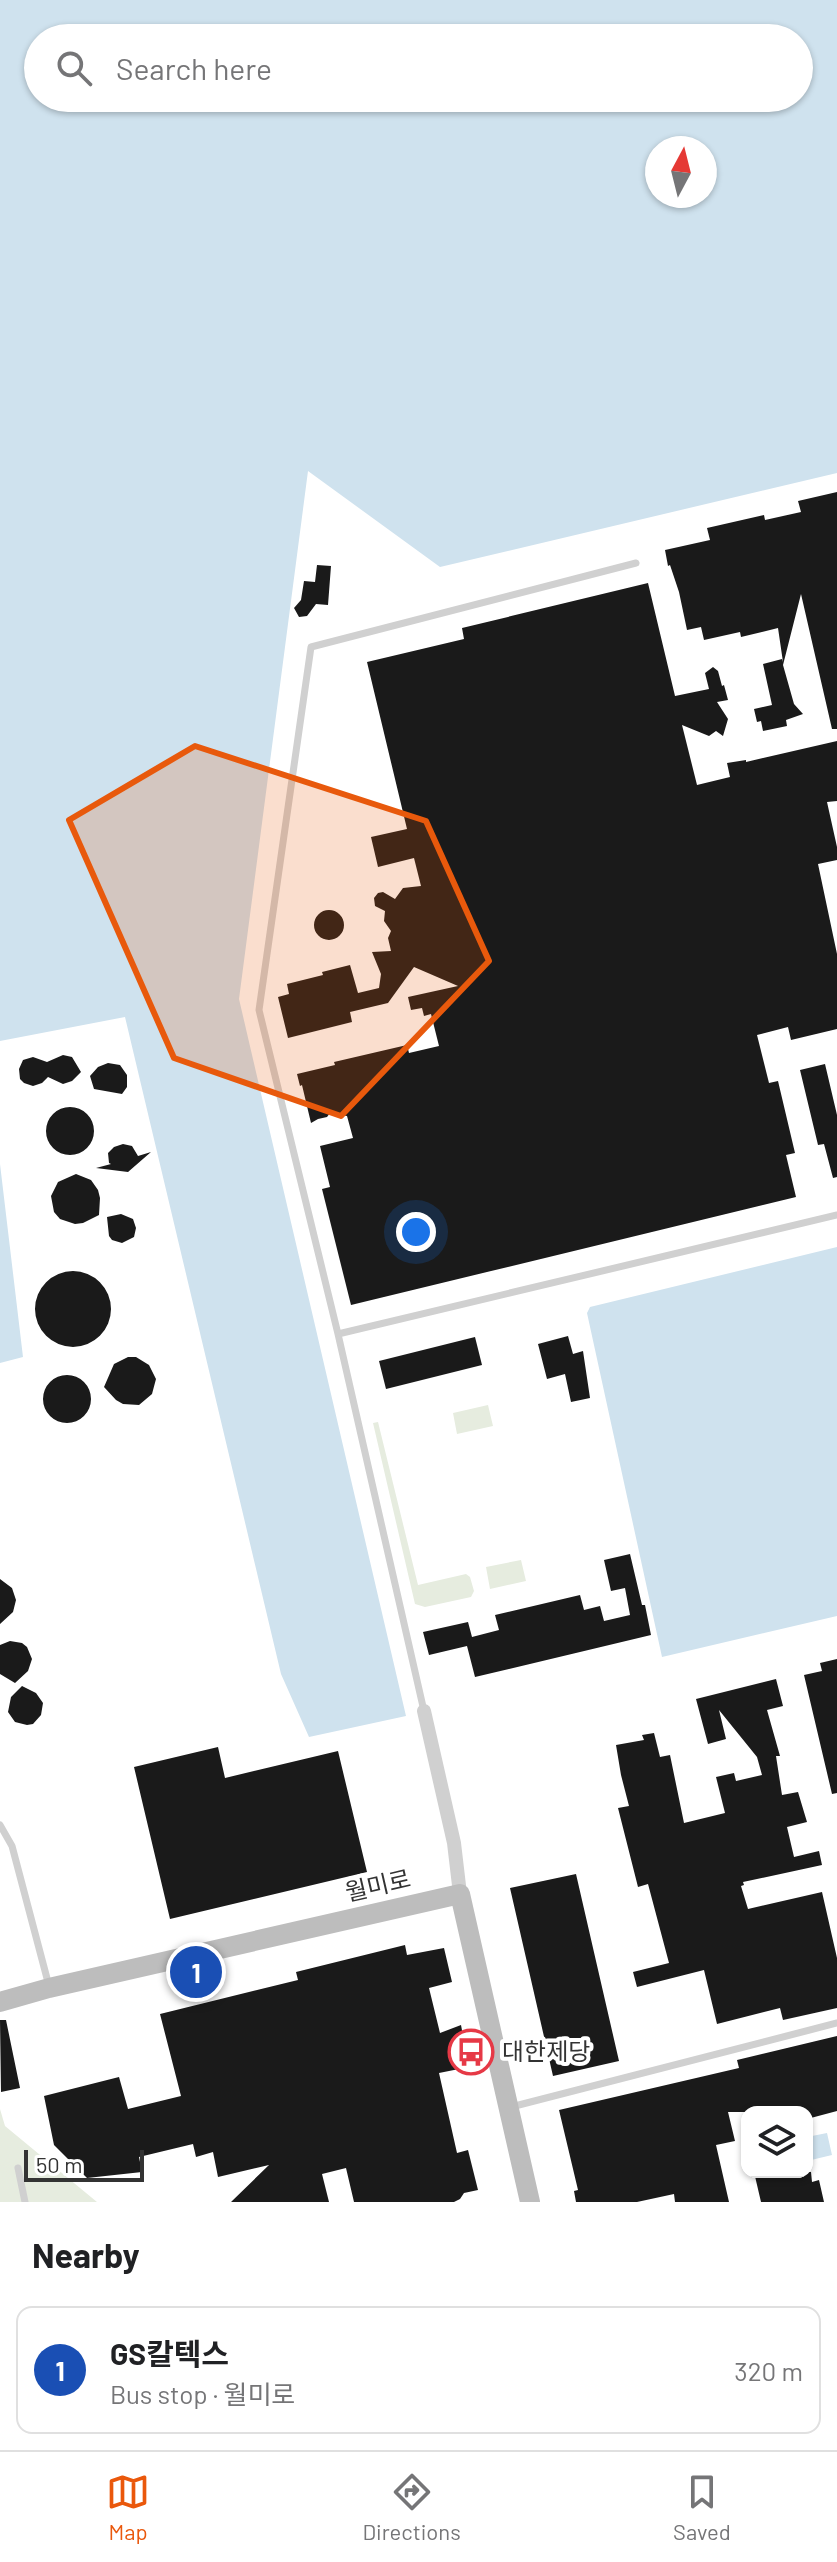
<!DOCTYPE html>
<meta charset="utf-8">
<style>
body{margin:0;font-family:Barlow,"Noto Sans KR",sans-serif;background:#f6f6f6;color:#202124}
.controls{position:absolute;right:24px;bottom:24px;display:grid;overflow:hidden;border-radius:16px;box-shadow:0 2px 6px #0004}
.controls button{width:72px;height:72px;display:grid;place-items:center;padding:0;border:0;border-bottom:2px solid #e0e0e0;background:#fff;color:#202124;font:40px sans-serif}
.compass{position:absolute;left:645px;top:136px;width:72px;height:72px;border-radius:50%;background:#fff;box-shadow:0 2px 6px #0004;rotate:7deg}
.scale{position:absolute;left:24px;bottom:20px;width:120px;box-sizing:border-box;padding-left:8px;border:4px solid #333;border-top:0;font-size:22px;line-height:28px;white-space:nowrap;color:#333;-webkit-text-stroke:6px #fff;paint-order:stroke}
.you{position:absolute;left:416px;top:1232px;width:28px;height:28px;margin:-20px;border:6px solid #fff;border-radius:50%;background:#1a73e8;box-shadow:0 0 0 12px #1a73e833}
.badge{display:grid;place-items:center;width:52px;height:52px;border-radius:50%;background:#ea580c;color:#fff;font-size:26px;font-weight:700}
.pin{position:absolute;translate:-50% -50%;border:4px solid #fff;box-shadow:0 2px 8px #0006}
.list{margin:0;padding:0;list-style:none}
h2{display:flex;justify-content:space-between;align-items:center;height:104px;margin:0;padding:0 32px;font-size:34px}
h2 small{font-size:26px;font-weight:400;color:#757577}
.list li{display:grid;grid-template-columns:52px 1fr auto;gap:24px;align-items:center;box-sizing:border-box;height:128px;margin:0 16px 16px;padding:0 16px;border:2px solid #e0e0e0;border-radius:16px}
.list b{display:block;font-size:30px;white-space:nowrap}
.list p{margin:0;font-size:26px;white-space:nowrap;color:#757577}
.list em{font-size:26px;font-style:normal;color:#757577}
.icon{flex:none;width:44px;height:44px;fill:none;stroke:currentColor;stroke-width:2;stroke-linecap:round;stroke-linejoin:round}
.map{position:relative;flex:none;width:837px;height:2202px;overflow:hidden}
.search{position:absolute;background:#fff;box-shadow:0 2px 6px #0004;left:24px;right:24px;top:24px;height:88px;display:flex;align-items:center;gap:20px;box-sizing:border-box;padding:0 28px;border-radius:44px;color:#757577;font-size:30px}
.sheet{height:248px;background:#fff}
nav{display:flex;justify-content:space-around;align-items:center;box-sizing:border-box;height:112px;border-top:2px solid #e0e0e0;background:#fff;font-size:22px;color:#757577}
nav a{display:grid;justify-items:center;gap:4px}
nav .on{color:#ea580c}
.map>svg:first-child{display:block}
.green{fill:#e6ecdf}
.water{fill:#cfe2ee;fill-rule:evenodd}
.building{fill:#1a1a1a}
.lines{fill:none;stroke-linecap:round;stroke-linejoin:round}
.service{stroke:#d0d0d0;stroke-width:7}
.minor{stroke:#d0d0d0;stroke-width:14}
.secondary{stroke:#bdbdbd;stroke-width:20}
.marked{fill:#e8590c;fill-opacity:0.2;stroke:#e8590c;stroke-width:6;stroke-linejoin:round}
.labels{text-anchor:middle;stroke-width:8;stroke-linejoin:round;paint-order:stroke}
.street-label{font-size:24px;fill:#333;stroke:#fff}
.poi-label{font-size:24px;fill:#333;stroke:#fff;text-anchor:start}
</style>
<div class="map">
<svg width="837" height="2202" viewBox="0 0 837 2202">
<rect width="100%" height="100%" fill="#fff"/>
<!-- green -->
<path class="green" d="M488,1405L493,1426L457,1434L453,1413Z
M378,1422L418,1585L466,1574L470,1577L474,1591L471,1597L425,1607L415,1604L373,1423Z
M521,1560L526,1581L490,1589L486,1567Z
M0,2109L5,2126L97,2202H0Z"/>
<!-- water -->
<path class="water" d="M0,0H837V473L440,567L308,471L239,999L406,1716L309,1737L281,1674L125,1017L0,1041ZM799,38V98H38V38ZM705,148V196H657V148Z
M0,1164L23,1357L0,1363Z
M837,1247V1616L662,1657L587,1313L590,1307Z
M827,2133L832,2155L807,2161V2137Z"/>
<!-- building -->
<path class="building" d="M837,492V729H832L801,594L783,665L794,704L803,714L786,720L787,726L763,731L761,721L757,722L754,709L772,705L763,664L782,659L783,662L778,628L741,637L740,632L704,640L701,627L687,630L679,592L670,565L668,566L665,550L710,540L707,528L764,515L765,520L801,512L798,501Z
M317,565L331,566L328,605L316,604L307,616L299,617L294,608L301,600L304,581L315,582Z
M648,583L675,696L709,689L705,673L713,667L718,671L722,686L724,685L728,700L717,702L728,719L723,736L716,731L709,736L682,725L697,785L730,777L727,763L746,760V762L837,741V801L827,802L837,847V860L818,864L837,954V1029L791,1040L788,1027L757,1035L769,1083L778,1081L795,1153L786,1155L796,1197L351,1305L322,1189L330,1187L320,1146L353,1138L347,1116L330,1113L327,1117L318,1119L311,1123L302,1085L300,1086L297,1074L335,1065L334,1062L407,1045L409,1053L439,1046L431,1014L424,1016L422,1008L411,1010L408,997L458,986L414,967L388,1003L350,1012L352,1022L288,1038L278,997L289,994L287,984L323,975L322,972L350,965L358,993L379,988L381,974L372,952L391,951L388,938L391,931L384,921L385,911L375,906L374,898L378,893L383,892L395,899L403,888L421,886L414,858L378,867L371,837L407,829L367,662L464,639L462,628Z
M314 925a15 15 0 1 1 30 0a15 15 0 1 1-30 0Z
M63,1055L72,1057L81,1072L72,1081L63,1084L48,1077L42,1083L33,1086L24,1083L20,1079L19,1069L23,1060L33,1057L47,1062Z
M108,1063L120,1065L127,1075V1087L122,1094L94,1089L90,1076L98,1067Z
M825,1064L837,1115V1177L833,1178L824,1144L818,1145L800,1070Z
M46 1131a24 24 0 1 1 48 0a24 24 0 1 1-48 0Z
M123,1144L132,1146L138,1156L151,1152L128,1172L96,1168L111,1164L109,1163L108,1153L114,1147Z
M76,1174L91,1180L98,1190L100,1198L99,1215L83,1223L75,1224L60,1219L54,1212L51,1196L58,1182Z
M121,1214L133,1219L136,1228L134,1237L122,1243L112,1240L109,1236L107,1217Z
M35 1309a38 38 0 1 1 76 0a38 38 0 1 1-76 0Z
M568,1336L573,1354L583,1351L590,1398L571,1402L565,1374L547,1379L538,1344Z
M475,1337L482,1365L386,1389L379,1361Z
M128,1357H136L149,1365L156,1379L152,1394L139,1405L123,1404L116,1400L104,1387L114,1364Z
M43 1399a24 24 0 1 1 48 0a24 24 0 1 1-48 0Z
M630,1554L642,1605H645L651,1635L475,1677L467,1646L429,1655L423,1632L468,1622L472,1637L499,1630L495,1615L580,1595L584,1610L600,1606L604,1621L630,1615L625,1588L611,1591L604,1560Z
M0,1579L12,1588L16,1600L13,1612L0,1624Z
M10,1641L22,1643L27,1647L32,1659L28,1671L15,1683L0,1674V1645Z
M837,1659V1793L832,1794L804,1675L822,1671L820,1663Z
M776,1679L783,1706L767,1710L780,1756H776L782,1795L798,1792L807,1822L787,1827L794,1857L819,1851L822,1865L743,1882L744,1885L741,1886L748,1909L822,1892L837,1958V2008L783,2020L780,2008L717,2024L704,1970L637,1987L633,1972L669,1963L648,1884L638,1887L618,1808L629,1806L621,1775L616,1745L644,1740L642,1735L654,1733L660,1757L670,1755L684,1823L725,1813L716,1777L734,1773L736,1781L762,1775L757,1757L719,1710L726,1739L708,1744L696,1699Z
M22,1686L36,1693L43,1703L41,1715L33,1724L27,1725L15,1722L8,1712L11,1697Z
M218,1747L225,1778L338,1751L367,1872L170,1919L134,1767Z
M576,1874L619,2061L553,2076L510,1888Z
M405,1945L407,1955L444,1948L452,1982L429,1988L440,2033L461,2025L469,2067L439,2073L457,2153L468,2150L478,2190L464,2193L460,2199L454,2202H354L346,2168L322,2174L329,2202H231L269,2165L218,2177L213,2152L196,2157L193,2144L139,2157L142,2172L87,2178L54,2145L44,2096L119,2077L128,2109L181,2096L160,2014L298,1980L296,1972Z
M0,2020H6L20,2088L1,2092Z
M837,2036V2111L807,2119V2112H728L735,2141L716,2145L729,2202H675L674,2194L637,2202H576L574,2191L578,2190L559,2110L739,2068L737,2060Z
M754,2172H811L812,2182L819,2180L824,2202H761Z"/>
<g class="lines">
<!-- service -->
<path class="service" d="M338,1334L837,1215
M424,1711L338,1334L259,1010L311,647L636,563
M0,1825L12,1846L49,1986
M511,2107L837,2023
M18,2168L25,2202"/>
<!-- minor -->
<path class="minor" d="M424,1711L454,1843L460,1894"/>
<!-- secondary -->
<path class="secondary" d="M0,2002L49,1988L460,1894L530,2202"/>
</g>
<!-- marked area -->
<path class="marked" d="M195,746L426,821L489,961L341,1116L174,1058L69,820Z"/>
<!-- icons -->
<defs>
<g id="bus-ring" transform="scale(2.3)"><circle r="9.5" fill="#fff" stroke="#e63946" stroke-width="1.5"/><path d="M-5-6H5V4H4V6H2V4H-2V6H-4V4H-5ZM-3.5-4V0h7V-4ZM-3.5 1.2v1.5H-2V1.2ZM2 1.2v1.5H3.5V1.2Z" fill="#e63946"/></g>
</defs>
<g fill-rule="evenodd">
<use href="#bus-ring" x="471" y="2052"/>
</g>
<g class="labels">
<!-- street labels -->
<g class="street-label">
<text transform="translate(378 1886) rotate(-13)" y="8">월미로</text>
</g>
<!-- poi labels -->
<g class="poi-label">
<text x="502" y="2060">대한제당</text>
</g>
</g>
</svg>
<div class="controls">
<button><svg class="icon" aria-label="layers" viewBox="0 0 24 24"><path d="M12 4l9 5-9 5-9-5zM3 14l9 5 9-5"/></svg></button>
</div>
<svg class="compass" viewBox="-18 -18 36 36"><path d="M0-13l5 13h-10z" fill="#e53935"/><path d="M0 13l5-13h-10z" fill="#757577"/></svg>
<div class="scale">50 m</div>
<div class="you"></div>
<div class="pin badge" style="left:196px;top:1972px;background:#1a4fb4">1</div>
<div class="search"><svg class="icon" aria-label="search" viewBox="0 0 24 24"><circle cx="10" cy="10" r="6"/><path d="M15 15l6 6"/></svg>Search here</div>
</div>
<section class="sheet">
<h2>Nearby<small></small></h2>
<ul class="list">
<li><span class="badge" style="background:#1a4fb4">1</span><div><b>GS칼텍스</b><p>Bus stop · 월미로</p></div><em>320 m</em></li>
</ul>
</section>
<nav>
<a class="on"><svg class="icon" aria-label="map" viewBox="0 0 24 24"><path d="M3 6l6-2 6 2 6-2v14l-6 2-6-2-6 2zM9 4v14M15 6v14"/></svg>Map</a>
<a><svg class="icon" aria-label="directions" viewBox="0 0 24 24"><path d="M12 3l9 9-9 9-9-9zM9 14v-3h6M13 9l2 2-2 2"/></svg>Directions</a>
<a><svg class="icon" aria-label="saved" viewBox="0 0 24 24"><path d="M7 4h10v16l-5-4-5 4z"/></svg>Saved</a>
</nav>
